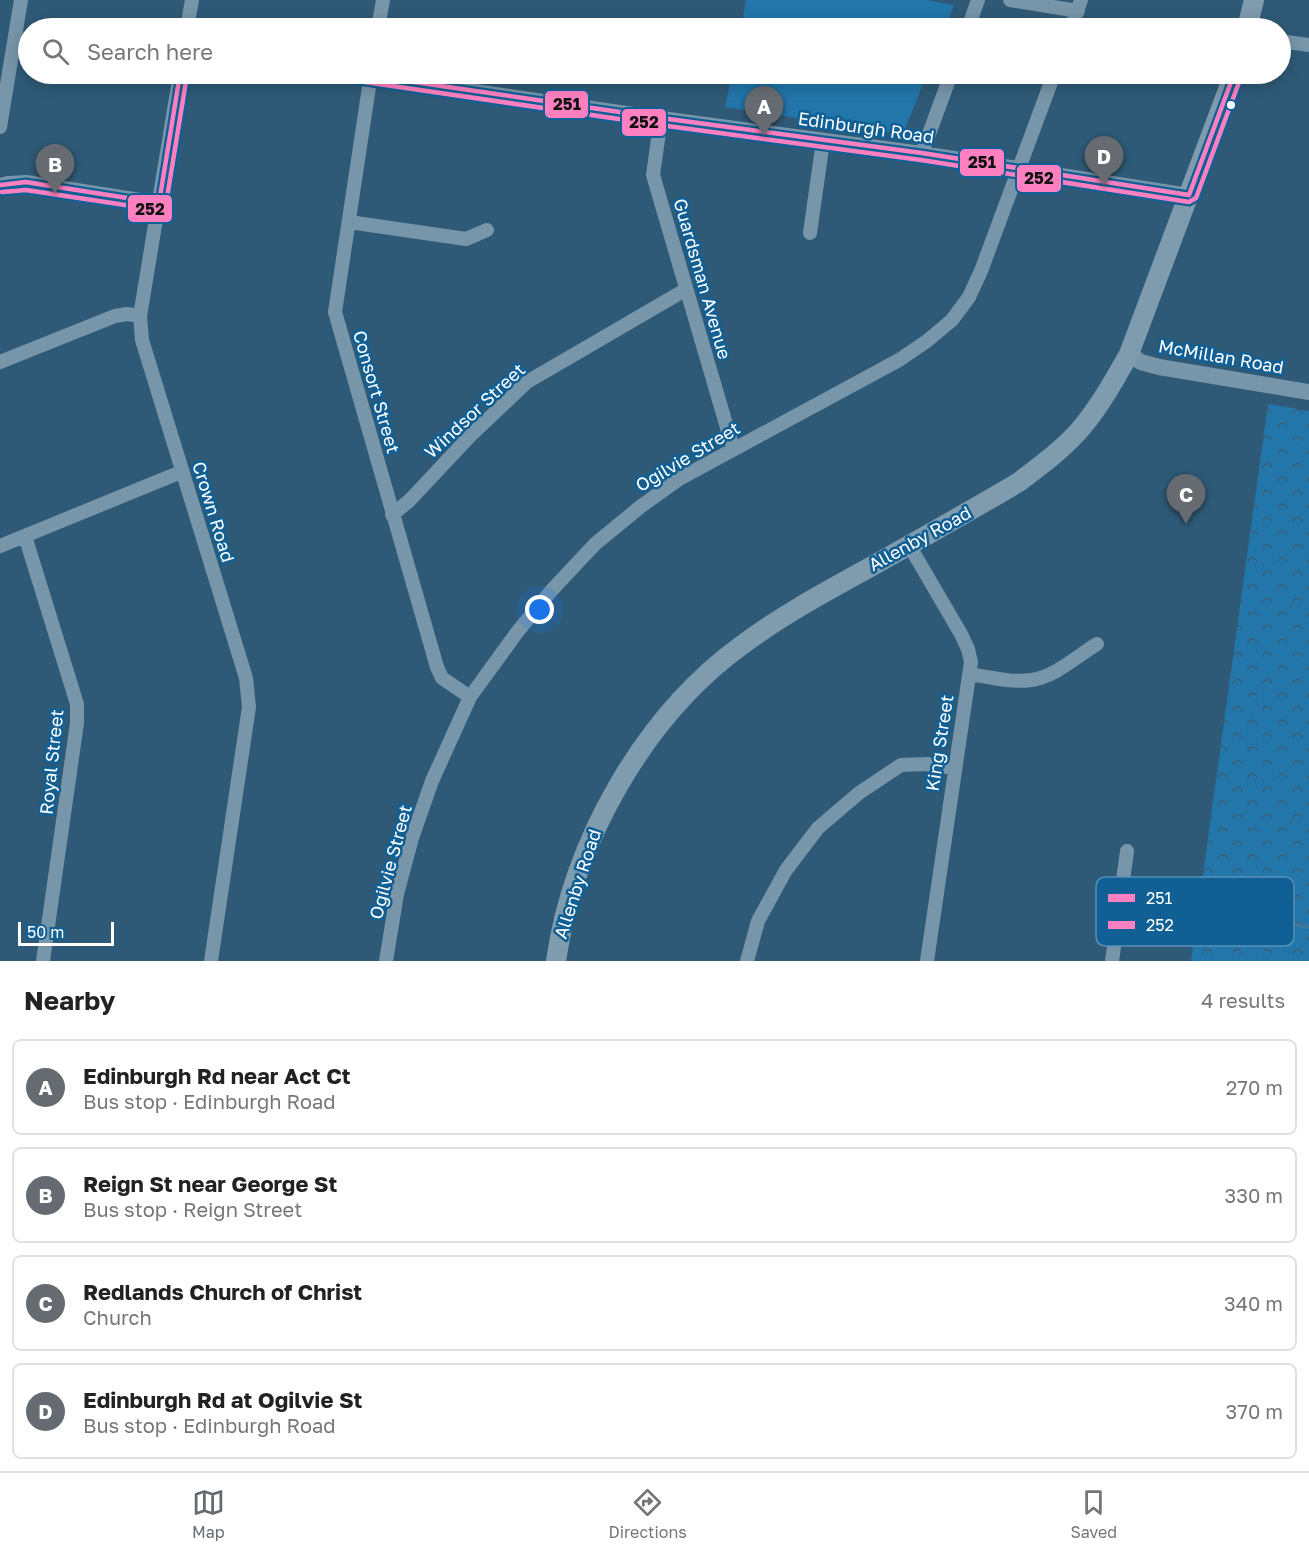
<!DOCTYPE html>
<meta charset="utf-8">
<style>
body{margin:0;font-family:"Golos Text",sans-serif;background:#f6f6f6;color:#222}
.scale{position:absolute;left:18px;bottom:15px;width:96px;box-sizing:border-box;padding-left:6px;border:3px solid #fff;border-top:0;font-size:16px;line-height:21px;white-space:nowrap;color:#fff;-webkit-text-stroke:4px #116095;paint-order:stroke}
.you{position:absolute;left:540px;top:610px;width:21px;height:21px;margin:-15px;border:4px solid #fff;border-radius:50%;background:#1a73e8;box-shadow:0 0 0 9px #1a73e833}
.badge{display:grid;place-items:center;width:39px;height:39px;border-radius:50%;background:#656b70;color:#fff;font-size:20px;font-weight:700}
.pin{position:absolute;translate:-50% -50px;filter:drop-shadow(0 2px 3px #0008)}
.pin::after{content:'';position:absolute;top:32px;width:21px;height:18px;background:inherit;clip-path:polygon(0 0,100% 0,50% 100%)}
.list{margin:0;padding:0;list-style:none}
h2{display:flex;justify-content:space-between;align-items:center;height:78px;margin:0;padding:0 24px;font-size:26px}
h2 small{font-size:20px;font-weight:400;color:#767676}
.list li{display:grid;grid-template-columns:39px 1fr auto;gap:18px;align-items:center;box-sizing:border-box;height:96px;margin:0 12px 12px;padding:0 12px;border:2px solid #e0e0e0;border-radius:9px}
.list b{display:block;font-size:22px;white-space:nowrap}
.list p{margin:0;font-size:20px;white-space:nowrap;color:#767676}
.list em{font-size:20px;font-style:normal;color:#767676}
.icon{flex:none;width:33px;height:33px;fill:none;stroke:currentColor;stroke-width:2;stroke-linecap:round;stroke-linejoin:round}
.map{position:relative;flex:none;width:1309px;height:961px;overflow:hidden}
.search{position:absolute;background:#fff;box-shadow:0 3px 15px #0003;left:18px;right:18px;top:18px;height:66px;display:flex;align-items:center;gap:15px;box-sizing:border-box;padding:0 21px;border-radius:33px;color:#767676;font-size:22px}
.sheet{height:510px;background:#fff}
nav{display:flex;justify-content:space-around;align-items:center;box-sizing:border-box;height:84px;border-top:2px solid #e0e0e0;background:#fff;font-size:16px;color:#767676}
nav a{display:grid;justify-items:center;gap:3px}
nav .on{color:#656b70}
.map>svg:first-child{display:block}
.green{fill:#2276aa}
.forest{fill:url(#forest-crowns)}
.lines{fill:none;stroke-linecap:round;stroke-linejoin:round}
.stream{stroke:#3f779b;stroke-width:4}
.minor{stroke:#7896a9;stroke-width:14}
.tertiary{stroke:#7896a9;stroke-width:16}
.secondary{stroke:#7f9bae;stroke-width:20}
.bus-1-casing{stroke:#116095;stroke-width:9}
.bus-2-casing{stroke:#116095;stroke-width:9}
.bus-1{stroke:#ff80c0;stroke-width:4.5}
.bus-2{stroke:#ff80c0;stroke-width:4.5}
.bus-dot{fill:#fff;stroke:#116095;stroke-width:2}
.labels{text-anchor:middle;stroke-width:5;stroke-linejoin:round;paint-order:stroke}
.street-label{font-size:18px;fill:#fff;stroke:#116095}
.key{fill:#116095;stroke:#5890b5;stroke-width:1.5}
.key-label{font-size:16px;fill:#fff}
.line-badge{stroke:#116095;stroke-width:2}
.pale-badge-label{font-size:16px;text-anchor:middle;font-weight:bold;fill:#111}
</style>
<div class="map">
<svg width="1309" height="961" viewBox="0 0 1309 961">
<defs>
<pattern id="forest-crowns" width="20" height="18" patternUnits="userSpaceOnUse" patternTransform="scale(1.5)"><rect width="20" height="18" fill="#2276aa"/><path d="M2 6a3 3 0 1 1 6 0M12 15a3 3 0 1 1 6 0" fill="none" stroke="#395f76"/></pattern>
</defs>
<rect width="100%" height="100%" fill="#2f5a77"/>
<!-- green -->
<path class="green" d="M746,0H927L954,5L945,28H741Z
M732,74H927L903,134L725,107Z"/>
<!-- forest -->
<path class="forest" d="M1268,404L1309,411V961H1191Z"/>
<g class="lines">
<!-- stream -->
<path class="stream" d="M1223,886L1252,917L1309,927"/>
<!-- minor -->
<path class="minor" d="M1010,0L1078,11
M187,28L192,0
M378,28L383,0
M968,28L978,0
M1071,28L1081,0
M1280,41L1309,45
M180,74L140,316L142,340L246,678L249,707L211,961
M359,74L661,118L922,153L1189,195
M371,74L335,312L437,667L442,678L470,697
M661,118L653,175L733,448
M0,127L21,0
M922,153L951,74
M0,185L8,183L26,182L159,203
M349,222L466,239L487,230
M810,233L823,141
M0,362L115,316L127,314L140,316
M392,515L409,501L470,436L527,382L685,290
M25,536L77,704V723L43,961
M909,545L961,634L968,649L971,662L927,961
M0,546L181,472
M969,674C989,677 1011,683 1031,680C1055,677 1077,656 1097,644
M386,961L397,894L412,838L432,781L470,697L518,631L551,591L595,544L640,507L679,479L899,360L927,341L952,320L969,297L981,271L1054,74
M747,961L758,921L786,870L818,828L859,793L901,765L927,764L954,768
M1112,961L1127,851"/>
<!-- tertiary -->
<path class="tertiary" d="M1129,354L1141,362L1159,367L1309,392"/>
<!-- secondary -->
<path class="secondary" d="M1247,28L1254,0
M556,961C573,842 644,716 742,645C781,616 823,593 865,570C917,541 968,512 1019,482C1041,465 1065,448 1083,426C1101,404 1115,379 1129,354L1234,74"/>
<!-- bus-1 casing -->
<g class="bus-1-casing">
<path id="bus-1" d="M359,74L661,118L922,153L1189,195
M0,185L26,182L159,203
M1189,195L1234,74
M159,203L180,74"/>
</g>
<!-- bus-2 casing -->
<g class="bus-2-casing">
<path id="bus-2" d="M358,81L660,125L921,160L1189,202L1196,198L1241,77
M2,192L26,190L158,210L163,209L166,204L187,75"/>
</g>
<!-- bus-1 -->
<use href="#bus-1" class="bus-1"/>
<!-- bus-2 -->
<use href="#bus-2" class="bus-2"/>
</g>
<!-- markers -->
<circle class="bus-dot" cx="1231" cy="105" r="5"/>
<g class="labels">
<!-- street labels -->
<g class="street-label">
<text transform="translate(866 128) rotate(8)" y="6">Edinburgh Road</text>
<text transform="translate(702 279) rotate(74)" y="6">Guardsman Avenue</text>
<text transform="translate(1221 357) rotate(10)" y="6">McMillan Road</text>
<text transform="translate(376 392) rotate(74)" y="6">Consort Street</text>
<text transform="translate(475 411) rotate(-43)" y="6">Windsor Street</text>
<text transform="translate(688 457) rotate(-31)" y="6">Ogilvie Street</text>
<text transform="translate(213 512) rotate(73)" y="6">Crown Road</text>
<text transform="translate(920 539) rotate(-29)" y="6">Allenby Road</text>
<text transform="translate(940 743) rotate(-81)" y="6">King Street</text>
<text transform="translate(52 762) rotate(-84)" y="6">Royal Street</text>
<text transform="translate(391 862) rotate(-75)" y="6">Ogilvie Street</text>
<text transform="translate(578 884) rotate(-72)" y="6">Allenby Road</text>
</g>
</g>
<!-- legend -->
<rect x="1096" y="877" width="198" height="69" rx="9" class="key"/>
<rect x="1108" y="894" width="27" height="8" fill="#ff80c0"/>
<rect x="1108" y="921" width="27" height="8" fill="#ff80c0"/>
<g class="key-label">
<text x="1146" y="904">251</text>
<text x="1146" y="931">252</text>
</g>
<g class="line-badge">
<rect x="544" y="90" width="45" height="29" rx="6" fill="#ff80c0"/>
<rect x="621" y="108" width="46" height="29" rx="6" fill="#ff80c0"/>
<rect x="959" y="148" width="46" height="29" rx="6" fill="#ff80c0"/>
<rect x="1016" y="164" width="46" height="29" rx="6" fill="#ff80c0"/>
<rect x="127" y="194" width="46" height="29" rx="6" fill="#ff80c0"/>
</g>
<g class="pale-badge-label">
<text x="567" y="110">251</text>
<text x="644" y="128">252</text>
<text x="982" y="168">251</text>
<text x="1039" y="184">252</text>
<text x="150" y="215">252</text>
</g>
</svg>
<div class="scale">50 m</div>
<div class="you"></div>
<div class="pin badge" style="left:764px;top:136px">A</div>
<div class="pin badge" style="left:55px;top:194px">B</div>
<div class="pin badge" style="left:1186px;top:524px">C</div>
<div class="pin badge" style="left:1104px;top:186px">D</div>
<div class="search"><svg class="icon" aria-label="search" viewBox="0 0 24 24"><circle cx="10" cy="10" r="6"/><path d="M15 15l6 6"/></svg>Search here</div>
</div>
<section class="sheet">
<h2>Nearby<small>4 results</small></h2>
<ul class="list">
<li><span class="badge">A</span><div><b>Edinburgh Rd near Act Ct</b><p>Bus stop · Edinburgh Road</p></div><em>270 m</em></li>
<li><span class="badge">B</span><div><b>Reign St near George St</b><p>Bus stop · Reign Street</p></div><em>330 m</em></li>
<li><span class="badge">C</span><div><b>Redlands Church of Christ</b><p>Church</p></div><em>340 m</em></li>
<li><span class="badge">D</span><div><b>Edinburgh Rd at Ogilvie St</b><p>Bus stop · Edinburgh Road</p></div><em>370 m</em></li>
</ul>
</section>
<nav>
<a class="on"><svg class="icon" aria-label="map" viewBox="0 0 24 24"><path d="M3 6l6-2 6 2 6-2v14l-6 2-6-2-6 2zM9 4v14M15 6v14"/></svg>Map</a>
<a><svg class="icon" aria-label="directions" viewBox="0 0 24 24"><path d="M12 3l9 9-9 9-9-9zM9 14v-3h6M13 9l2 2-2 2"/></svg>Directions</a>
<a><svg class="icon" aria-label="saved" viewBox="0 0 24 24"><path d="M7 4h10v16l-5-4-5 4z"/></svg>Saved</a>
</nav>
